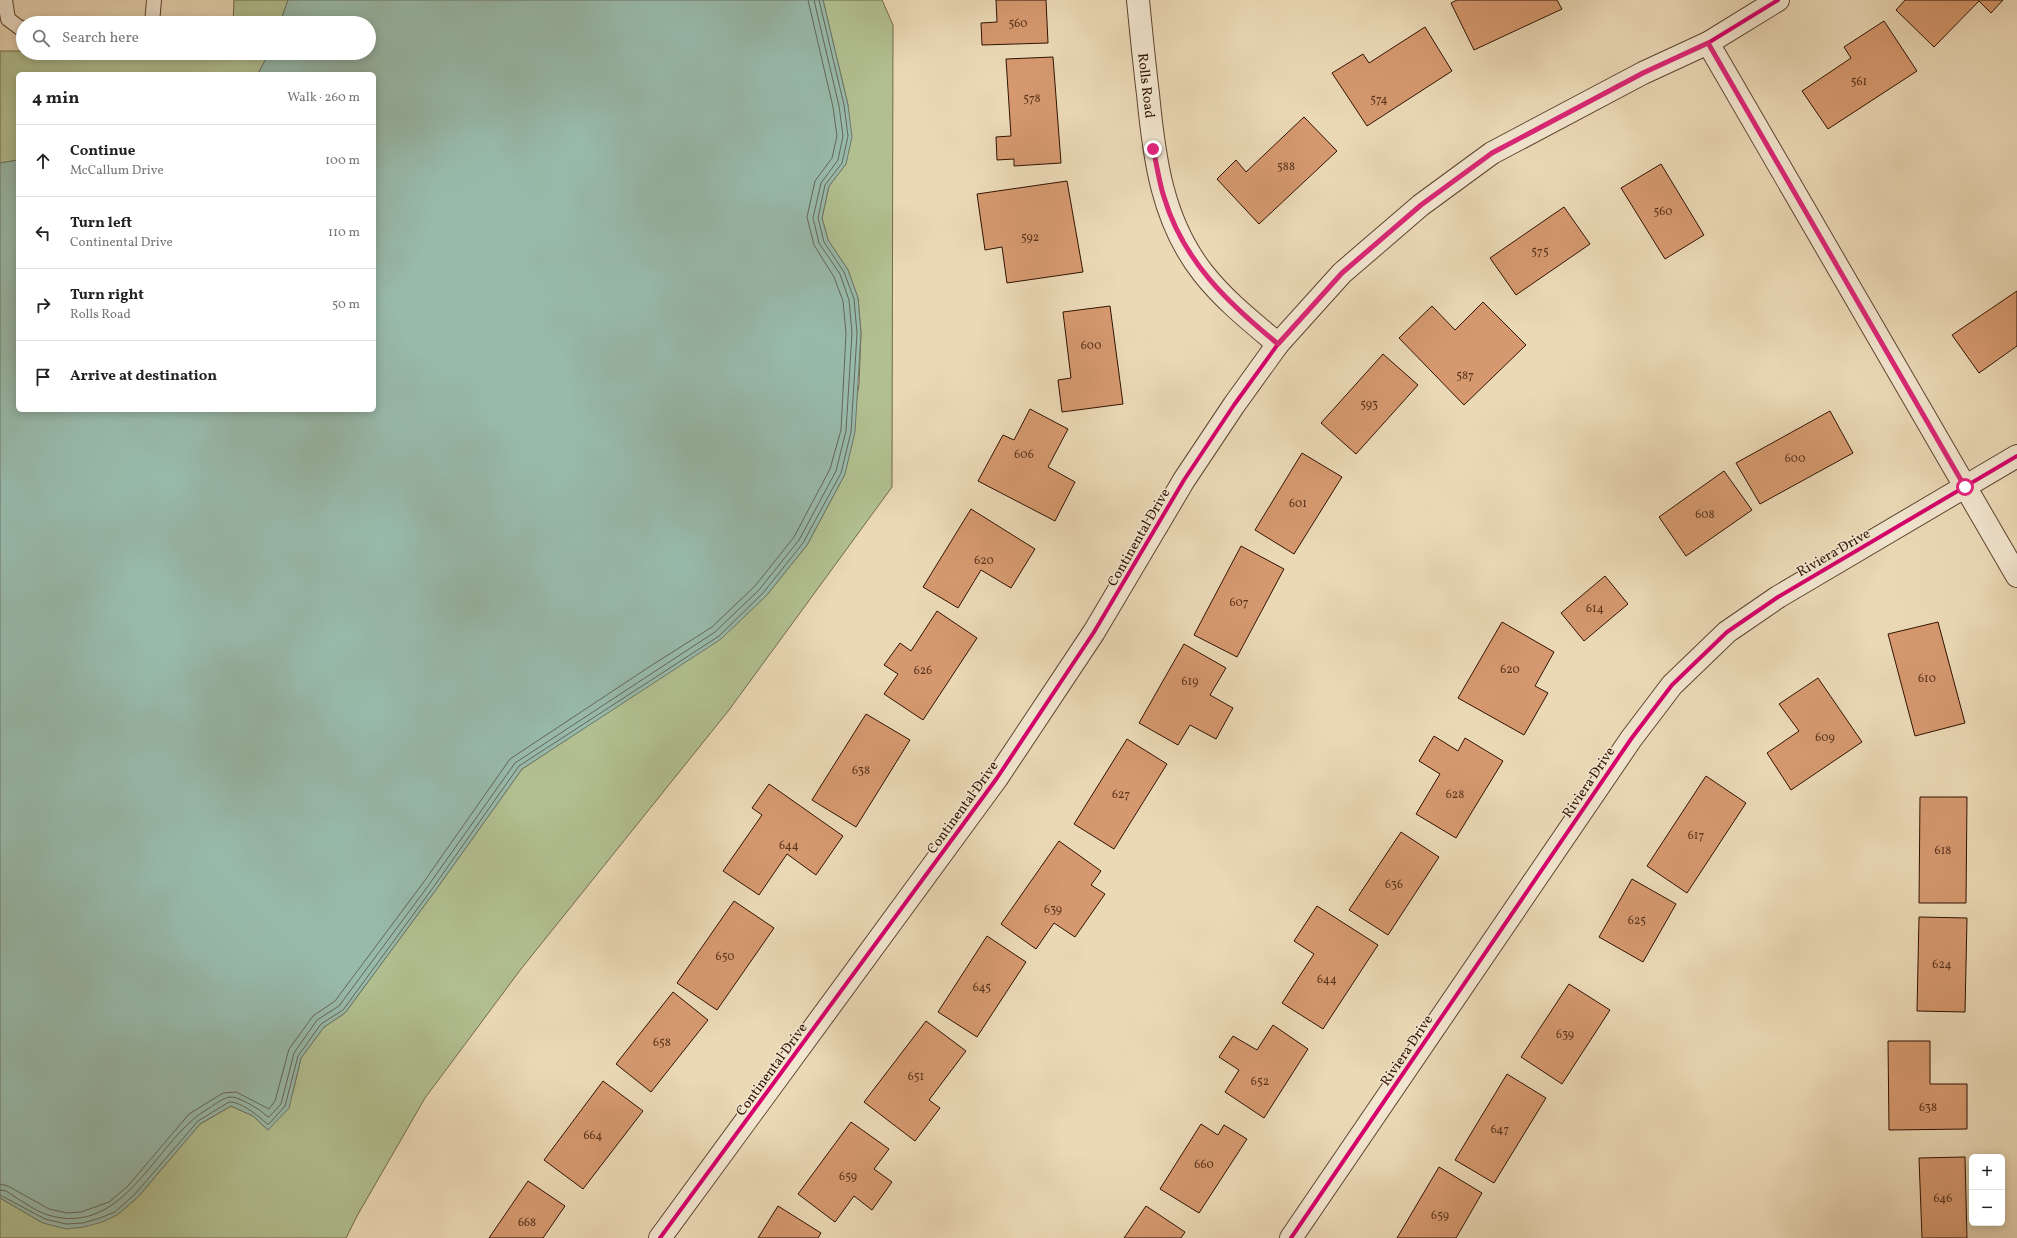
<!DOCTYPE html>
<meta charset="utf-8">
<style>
body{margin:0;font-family:Vollkorn,serif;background:#f6f6f6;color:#222}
.controls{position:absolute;right:12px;bottom:12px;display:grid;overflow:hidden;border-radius:6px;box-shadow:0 2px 10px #0003}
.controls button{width:36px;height:36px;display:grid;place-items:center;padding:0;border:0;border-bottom:1px solid #e0e0e0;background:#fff;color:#222;font:20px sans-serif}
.stop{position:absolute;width:12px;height:12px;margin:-9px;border:3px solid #db2777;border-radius:50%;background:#fff}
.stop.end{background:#db2777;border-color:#fff;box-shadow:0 1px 4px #0008}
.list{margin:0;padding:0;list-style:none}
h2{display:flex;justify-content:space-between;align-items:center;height:52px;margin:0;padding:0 16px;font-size:17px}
h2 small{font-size:13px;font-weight:400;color:#767676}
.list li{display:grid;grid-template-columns:26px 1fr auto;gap:12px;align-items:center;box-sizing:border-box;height:72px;padding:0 16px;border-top:1px solid #e0e0e0}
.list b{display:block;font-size:15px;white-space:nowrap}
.list p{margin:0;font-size:13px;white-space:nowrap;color:#767676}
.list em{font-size:13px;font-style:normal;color:#767676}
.icon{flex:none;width:22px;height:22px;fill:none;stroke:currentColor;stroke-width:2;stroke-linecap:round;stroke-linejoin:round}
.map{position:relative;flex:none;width:2017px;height:1238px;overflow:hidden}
.search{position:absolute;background:#fff;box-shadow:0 2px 10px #0003;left:16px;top:16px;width:360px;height:44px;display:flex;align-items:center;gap:10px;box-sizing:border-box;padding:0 14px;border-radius:22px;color:#767676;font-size:15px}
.panel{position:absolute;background:#fff;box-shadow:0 2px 10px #0003;left:16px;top:72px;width:360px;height:340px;border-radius:6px}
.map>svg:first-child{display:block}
.green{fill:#b2c091;stroke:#71694a}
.water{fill:#98baab;stroke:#6e7767}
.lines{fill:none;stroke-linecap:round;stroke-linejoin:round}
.shore{stroke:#646656;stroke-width:1}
.building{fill:#d6996f;stroke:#301202}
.lane-casing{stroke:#5f442f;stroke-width:16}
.street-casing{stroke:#5f442f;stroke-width:24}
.lane{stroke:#f2e6d0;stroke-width:14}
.street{stroke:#f2e6d0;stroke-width:22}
.cycleway-casing{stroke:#f2e6d0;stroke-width:6}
.cycleway{stroke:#d6006c;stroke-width:4}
.route{stroke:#db2777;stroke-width:5}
.labels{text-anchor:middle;stroke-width:3;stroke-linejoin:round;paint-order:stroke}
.number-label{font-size:12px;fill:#5a341d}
.street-label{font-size:14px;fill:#301202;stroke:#f2e6d0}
</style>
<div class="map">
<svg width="2017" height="1238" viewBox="0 0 2017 1238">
<rect width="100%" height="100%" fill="#ebd9b6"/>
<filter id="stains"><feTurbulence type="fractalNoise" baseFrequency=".005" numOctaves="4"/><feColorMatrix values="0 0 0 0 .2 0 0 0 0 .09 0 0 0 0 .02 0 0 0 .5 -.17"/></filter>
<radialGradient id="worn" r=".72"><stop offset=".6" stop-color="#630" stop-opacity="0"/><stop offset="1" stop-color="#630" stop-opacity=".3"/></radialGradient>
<!-- green -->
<path class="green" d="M234,0H288L280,23H233Z
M823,0H882L893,25L892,487L729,710L521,969L425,1098L357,1216L346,1238H0V1198L43,1223L117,1215L138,1197L200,1124L231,1106L253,1116L268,1130L293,1092L301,1058L324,1027L345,1013L435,891L522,769L657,679L766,596L807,545L845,474L859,384L861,333L858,298L848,270L828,240L822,218L829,186L846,164L848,105Z
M0,51H23V53H269L258,74H18V160L0,163Z"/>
<!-- water -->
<path class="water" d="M288,0H823L848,105L852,137L846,164L829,186L822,218L828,240L848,270L858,298L861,333L855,432L845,474L807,545L766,596L721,639L522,769L435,891L345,1013L324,1027L301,1058L289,1108L268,1130L253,1116L231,1106L200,1124L138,1197L117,1215L102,1222L84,1227L66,1229L43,1223L0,1198V163L18,160V410H374V74H258L269,53H369V23H280Z"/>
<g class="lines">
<!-- shore -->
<path class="shore" d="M0,1184L8,1186L49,1209L67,1213L81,1212L109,1202L128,1186L189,1114L223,1093L236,1092L269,1109L275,1101L289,1049L313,1016L335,1001L423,883L510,759L649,667L712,627L755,586L794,537L830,469L841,430L846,333L843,301L834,277L814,245L807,217L815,181L832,158L837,136L833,107L808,0
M0,1190L6,1191C19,1199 33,1210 48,1215C125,1238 154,1142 206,1110C213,1106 222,1098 230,1097C237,1096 251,1105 258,1109C262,1111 265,1116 269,1117L281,1104L294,1053L317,1020L339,1006L428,886L515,763L715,632L759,590L799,540L836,471L846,431L852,333L849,300L840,274L819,243L813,218L821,183L838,160L843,136L839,106L814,0
M0,1195L45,1219L66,1224L83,1223L100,1218L115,1212L135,1194L198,1121L229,1102C240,1101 259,1116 267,1124H269L285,1106L298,1056L321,1024L343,1010L432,889L519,766L719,636L763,593L803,543L841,473L851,432L857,333L854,299L844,272L824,242L818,218L825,185L842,163L848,136L844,105L819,0"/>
</g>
<!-- building -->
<path class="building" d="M996,0H1046L1048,43L982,45L981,23L997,22Z
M1457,0H1557L1562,9L1474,50L1451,3Z
M1905,0H2003L1991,13L1979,1L1934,47L1896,10Z
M1884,21L1917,71L1828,129L1802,91L1851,58L1844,47Z
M1425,27L1452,71L1367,126L1332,73L1363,54L1369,63Z
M1053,57L1061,163L1014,166V159L997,160L996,137L1011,136L1006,59Z
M1304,117L1337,151L1259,224L1217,179L1236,160L1246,172Z
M1661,164L1704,235L1665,259L1621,188Z
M1067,181L1083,272L1007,283L1002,247L985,250L977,194Z
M1564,207L1590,244L1516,295L1490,258Z
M2017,291V346L1979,373L1952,335Z
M1483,302L1526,345L1464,405L1399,338L1432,306L1455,330Z
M1110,306L1123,404L1062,412L1058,380L1071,378L1063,312Z
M1383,354L1418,385L1356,454L1321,423Z
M1030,409L1068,429L1048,467L1075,482L1055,521L978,481L1003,435L1014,440Z
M1830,411L1853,453L1760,504L1736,463Z
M1302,453L1342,477L1294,554L1255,530Z
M1724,471L1752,510L1686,556L1659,517Z
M971,509L1035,549L1011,588L981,570L958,608L923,587Z
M1241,546L1284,569L1237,657L1194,635Z
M1605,576L1628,604L1584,641L1561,613Z
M937,611L977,638L923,720L884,694L898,674L884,665L900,643L911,651Z
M1502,622L1554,652L1535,686L1548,693L1524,735L1458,698Z
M1938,622L1965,723L1915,736L1888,634Z
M1184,644L1226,668L1210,695L1233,708L1216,739L1190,725L1178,745L1139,723Z
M1818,678L1862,742L1791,790L1767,753L1799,731L1779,704Z
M866,714L910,740L856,827L812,800Z
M1434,736L1458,751L1465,738L1503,761L1456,838L1416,814L1440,774L1419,761Z
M1127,739L1167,764L1114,849L1074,824Z
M1706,776L1746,803L1687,893L1647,866Z
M769,784L843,836L816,875L787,854L759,895L723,871L762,815L752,808Z
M1920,797H1967L1966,903H1919Z
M1401,832L1439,857L1388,935L1349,910Z
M1059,841L1101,871L1091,885L1105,894L1075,937L1054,923L1036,949L1001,924Z
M1632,879L1676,904L1643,962L1599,937Z
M734,901L774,928L717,1010L677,983Z
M1317,906L1378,945L1323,1029L1282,1003L1314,954L1294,941Z
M1919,917L1967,918L1965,1012L1917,1011Z
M987,936L1026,962L977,1037L938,1012Z
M1569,984L1610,1010L1562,1084L1521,1057Z
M673,992L708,1020L651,1092L616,1064Z
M926,1021L966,1051L929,1100L940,1108L915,1141L864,1102Z
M1273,1025L1308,1049L1264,1118L1225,1092L1239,1070L1219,1057L1233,1036L1257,1050Z
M1888,1041H1930V1084H1967V1129L1889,1130Z
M1507,1074L1546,1098L1494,1183L1455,1160Z
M603,1081L643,1111L583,1189L544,1160Z
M851,1122L889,1149L874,1169L892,1182L872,1210L854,1196L835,1222L798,1194Z
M1201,1124L1218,1135L1224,1125L1247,1139L1199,1213L1160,1189Z
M1965,1157L1967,1238H1922L1919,1158Z
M1439,1167L1482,1193L1456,1238H1397Z
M528,1181L565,1206L543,1238H489Z
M778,1206L821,1233L818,1238H758Z
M1146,1206L1185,1232L1181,1238H1124Z"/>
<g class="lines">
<!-- lane casing -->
<g class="lane-casing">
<path id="lane" d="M5,0L8,19L20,28H23
M152,23L154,0"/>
</g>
<!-- street casing -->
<g class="street-casing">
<g id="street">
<path id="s1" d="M1138,0C1141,31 1144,62 1148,94C1154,157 1162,221 1203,273C1225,301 1252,322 1278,344"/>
<path d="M1708,43L2017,576"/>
<path d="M660,1238L997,778L1094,632L1184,480L1234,405L1278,344L1342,273L1421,205L1492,153L1643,73L1708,43L1778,0"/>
<path d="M1291,1238L1631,739L1672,685L1727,632L1778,597L2017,456"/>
</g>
</g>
<!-- lane -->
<use href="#lane" class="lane"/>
<!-- street -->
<use href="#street" class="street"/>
<!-- cycleway casing -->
<g class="cycleway-casing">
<path id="cycleway" d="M660,1238L997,778L1094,632L1184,480L1234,405L1278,344L1342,273L1421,205L1492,153L1643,73L1708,43L1778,0
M1291,1238L1631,739L1672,685L1727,632L1778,597L2017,456"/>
</g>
<!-- cycleway -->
<use href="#cycleway" class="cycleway"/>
</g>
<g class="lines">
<!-- route -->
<path class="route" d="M1153,149C1157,165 1159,182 1164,197C1183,261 1228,303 1278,344L1342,273L1421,205L1492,153L1643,73L1708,43L1965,487"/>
</g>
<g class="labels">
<!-- number labels -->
<g class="number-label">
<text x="1018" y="27">560</text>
<text x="1859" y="85">561</text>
<text x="1032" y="102">578</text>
<text x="1379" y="103">574</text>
<text x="1286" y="170">588</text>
<text x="1663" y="215">560</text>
<text x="1030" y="241">592</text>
<text x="1540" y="255">575</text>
<text x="1091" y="349">600</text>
<text x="1465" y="379">587</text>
<text x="1369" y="408">593</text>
<text x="1024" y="458">606</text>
<text x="1795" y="462">600</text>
<text x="1298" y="507">601</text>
<text x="1705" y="518">608</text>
<text x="984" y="564">620</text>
<text x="1239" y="606">607</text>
<text x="1595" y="612">614</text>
<text x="1510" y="673">620</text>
<text x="923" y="674">626</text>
<text x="1927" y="682">610</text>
<text x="1190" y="685">619</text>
<text x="1825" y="741">609</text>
<text x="861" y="774">638</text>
<text x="1121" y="798">627</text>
<text x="1455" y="798">628</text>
<text x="1696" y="839">617</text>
<text x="789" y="849">644</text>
<text x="1943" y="854">618</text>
<text x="1394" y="888">636</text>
<text x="1053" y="913">639</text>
<text x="1637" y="924">625</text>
<text x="725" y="960">650</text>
<text x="1942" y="968">624</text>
<text x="1327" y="983">644</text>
<text x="982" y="991">645</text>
<text x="1565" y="1038">639</text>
<text x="662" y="1046">658</text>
<text x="916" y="1080">651</text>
<text x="1260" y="1085">652</text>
<text x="1928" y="1111">638</text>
<text x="1500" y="1133">647</text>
<text x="593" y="1139">664</text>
<text x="1204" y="1168">660</text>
<text x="848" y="1180">659</text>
<text x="1943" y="1202">646</text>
<text x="1440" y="1219">659</text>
<text x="527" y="1226">668</text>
</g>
<!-- street labels -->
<g class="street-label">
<text dy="5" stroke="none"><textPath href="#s1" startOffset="86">Rolls Road</textPath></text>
<text transform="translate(1138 537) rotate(-60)" y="5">Continental Drive</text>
<text transform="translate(1833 552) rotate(-30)" y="5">Riviera Drive</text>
<text transform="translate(1588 782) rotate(-56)" y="5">Riviera Drive</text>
<text transform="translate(962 807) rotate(-54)" y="5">Continental Drive</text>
<text transform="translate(1406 1050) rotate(-56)" y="5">Riviera Drive</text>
<text transform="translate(771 1069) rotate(-54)" y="5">Continental Drive</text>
</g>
</g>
<rect width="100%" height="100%" filter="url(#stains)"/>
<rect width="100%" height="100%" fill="url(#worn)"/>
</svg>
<div class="controls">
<button>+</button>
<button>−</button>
</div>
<div class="stop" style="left:1965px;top:487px"></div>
<div class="stop end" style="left:1153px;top:149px"></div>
<div class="search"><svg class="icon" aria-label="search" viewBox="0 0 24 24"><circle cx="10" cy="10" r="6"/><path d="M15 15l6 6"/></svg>Search here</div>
<section class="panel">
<h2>4 min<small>Walk · 260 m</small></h2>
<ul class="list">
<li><svg class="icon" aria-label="ahead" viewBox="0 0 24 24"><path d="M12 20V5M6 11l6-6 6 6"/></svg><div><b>Continue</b><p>McCallum Drive</p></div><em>100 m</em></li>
<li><svg class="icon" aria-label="left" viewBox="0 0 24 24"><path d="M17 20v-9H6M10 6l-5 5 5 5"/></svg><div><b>Turn left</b><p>Continental Drive</p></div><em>110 m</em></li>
<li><svg class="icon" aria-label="right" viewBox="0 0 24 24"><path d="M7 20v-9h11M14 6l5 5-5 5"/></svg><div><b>Turn right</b><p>Rolls Road</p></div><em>50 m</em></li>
<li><svg class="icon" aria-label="arrive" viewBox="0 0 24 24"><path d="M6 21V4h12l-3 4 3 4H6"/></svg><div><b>Arrive at destination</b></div></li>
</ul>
</section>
</div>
